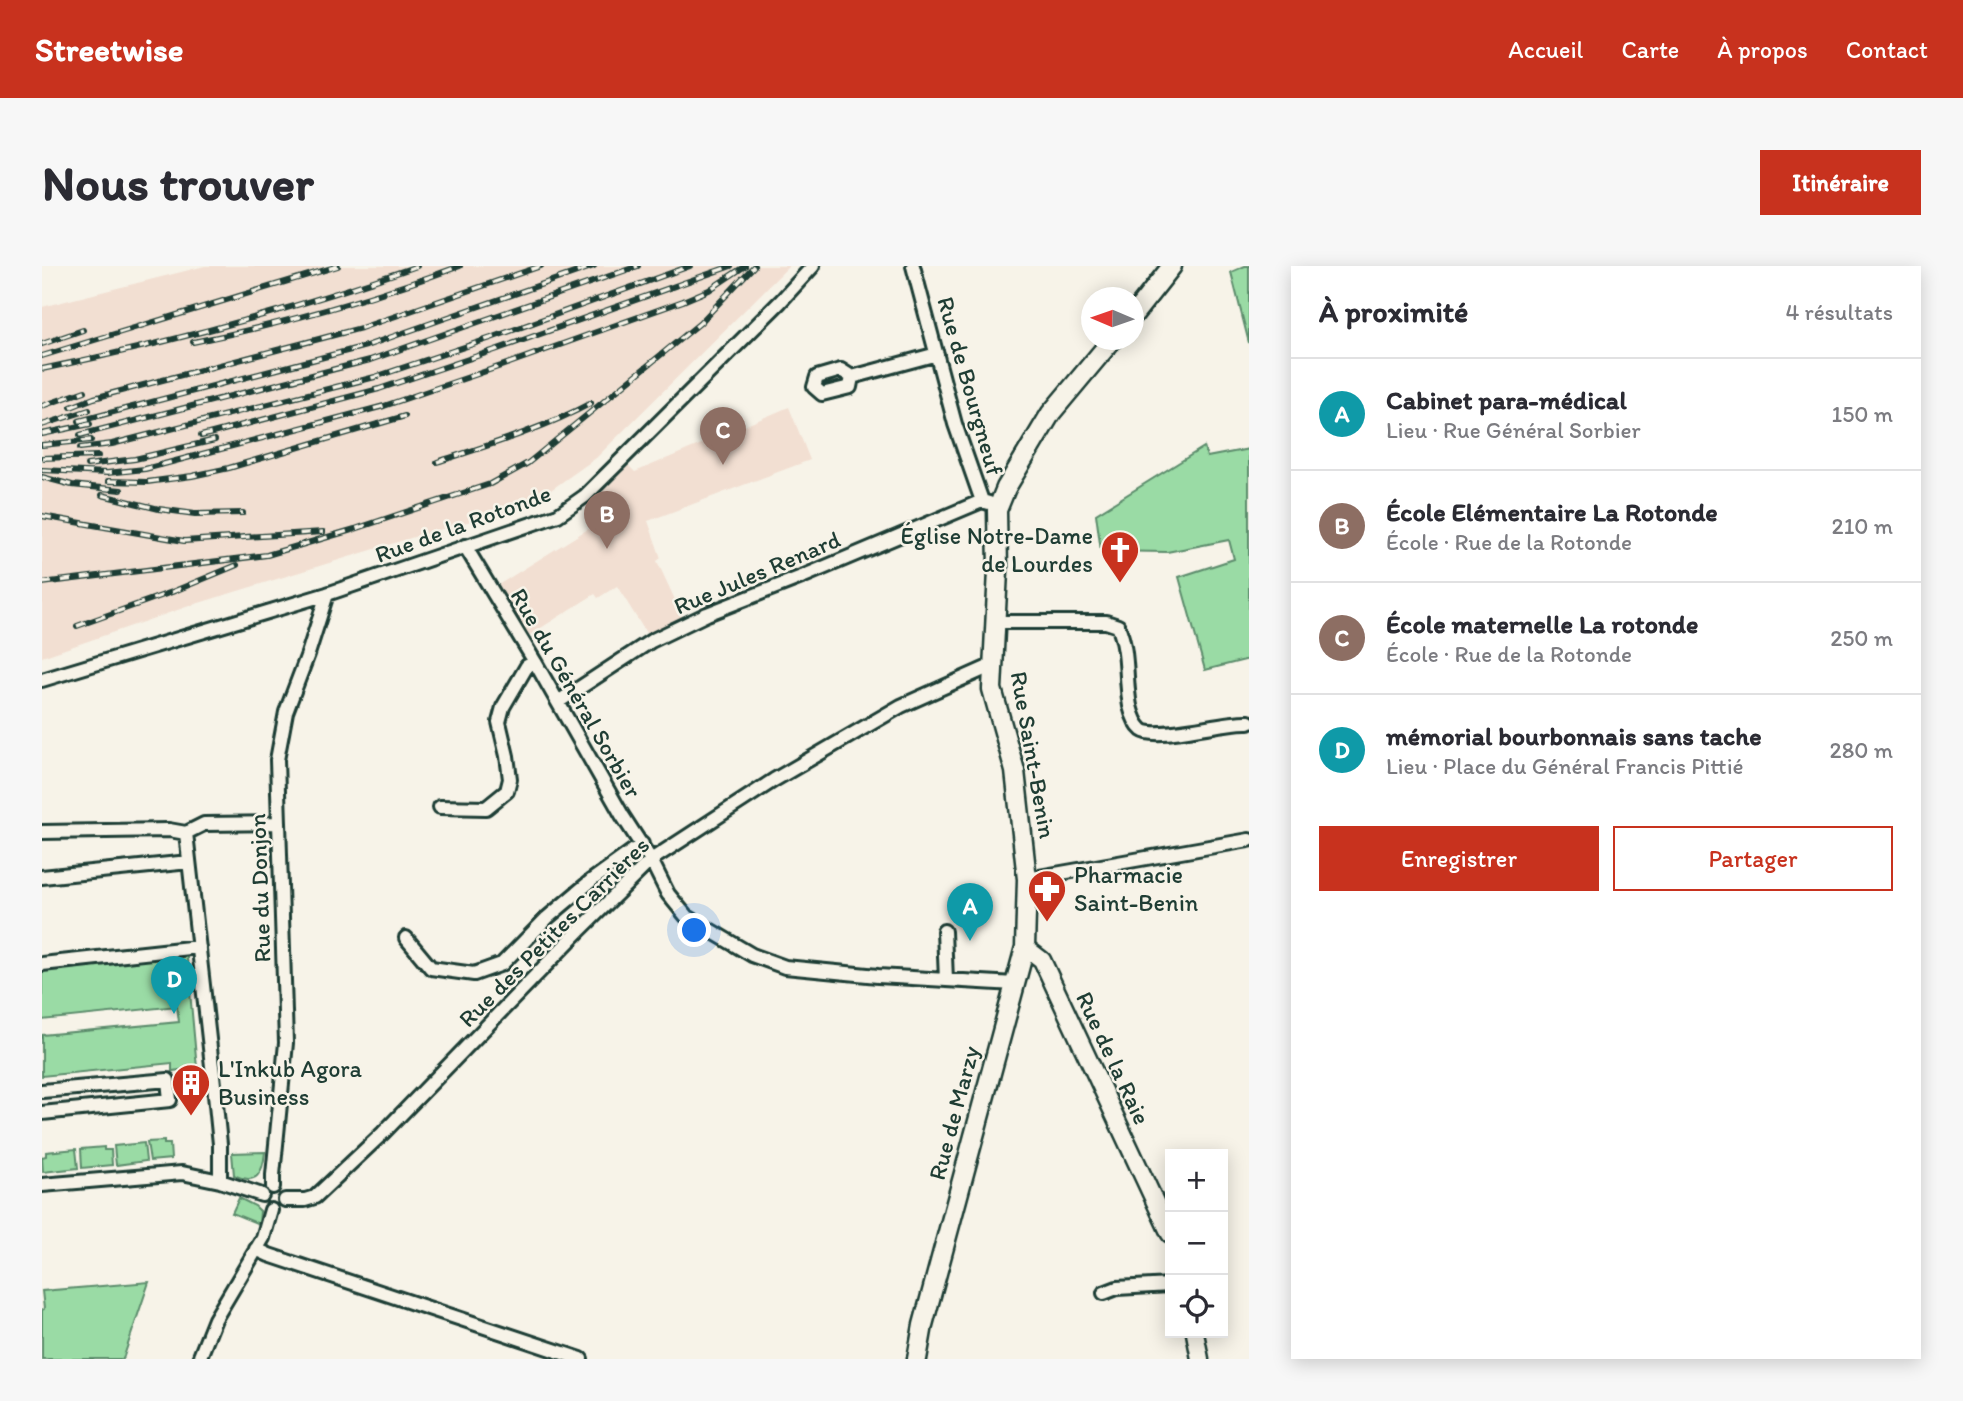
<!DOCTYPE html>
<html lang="fr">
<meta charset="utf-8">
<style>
body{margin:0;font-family:Itim,sans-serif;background:#f7f7f7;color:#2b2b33}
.controls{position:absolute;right:21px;bottom:21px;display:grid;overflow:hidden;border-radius:0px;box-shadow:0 4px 18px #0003}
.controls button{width:63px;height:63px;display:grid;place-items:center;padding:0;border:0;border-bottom:2px solid #e1e1e2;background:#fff;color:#2b2b33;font:35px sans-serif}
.compass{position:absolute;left:1039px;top:21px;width:63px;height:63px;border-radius:50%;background:#fff;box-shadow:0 4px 18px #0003;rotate:272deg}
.you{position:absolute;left:653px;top:665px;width:24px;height:24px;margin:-18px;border:5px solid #fff;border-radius:50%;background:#1a73e8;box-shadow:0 0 0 10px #1a73e833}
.badge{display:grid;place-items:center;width:46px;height:46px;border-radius:50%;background:#c8321e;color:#fff;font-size:23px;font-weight:700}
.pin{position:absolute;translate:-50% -58px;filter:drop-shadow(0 2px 4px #0008)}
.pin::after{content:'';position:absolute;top:37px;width:24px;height:21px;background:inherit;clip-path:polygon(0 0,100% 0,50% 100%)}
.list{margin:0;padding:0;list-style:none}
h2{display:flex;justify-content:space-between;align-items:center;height:91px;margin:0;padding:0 28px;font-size:30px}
h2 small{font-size:23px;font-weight:400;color:#7c7c81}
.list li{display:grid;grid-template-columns:46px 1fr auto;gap:21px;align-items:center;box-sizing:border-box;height:112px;padding:0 28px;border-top:2px solid #e1e1e2}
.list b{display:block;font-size:26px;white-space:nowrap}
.list p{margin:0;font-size:23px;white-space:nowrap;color:#7c7c81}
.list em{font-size:23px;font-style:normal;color:#7c7c81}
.actions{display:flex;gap:14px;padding:21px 28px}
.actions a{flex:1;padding:16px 0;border:2px solid #c8321e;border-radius:0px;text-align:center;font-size:24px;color:#c8321e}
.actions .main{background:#c8321e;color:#fff}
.icon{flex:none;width:38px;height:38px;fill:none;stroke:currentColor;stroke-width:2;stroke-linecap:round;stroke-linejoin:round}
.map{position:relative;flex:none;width:1207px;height:1093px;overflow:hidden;border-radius:0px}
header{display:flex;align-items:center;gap:42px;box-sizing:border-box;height:98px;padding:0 35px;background:#c8321e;color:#fff}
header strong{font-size:33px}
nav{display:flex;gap:38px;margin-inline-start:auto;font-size:24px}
.intro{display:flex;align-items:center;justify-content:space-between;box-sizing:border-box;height:168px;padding:0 42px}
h1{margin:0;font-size:49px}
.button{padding:18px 32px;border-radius:0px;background:#c8321e;color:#fff;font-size:24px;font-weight:700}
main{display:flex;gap:42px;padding:0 42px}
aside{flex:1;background:#fff;border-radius:0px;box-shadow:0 4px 18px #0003}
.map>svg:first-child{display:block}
.built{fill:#f2dfd2}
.green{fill:#9adba5;stroke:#5c8c6c;stroke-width:2}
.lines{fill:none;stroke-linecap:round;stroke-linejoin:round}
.minor-casing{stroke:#1f3d34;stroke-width:18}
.tertiary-casing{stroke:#1f3d34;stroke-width:21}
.secondary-casing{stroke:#1f3d34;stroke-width:23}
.minor{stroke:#f7f3e8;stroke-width:12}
.tertiary{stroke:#f7f3e8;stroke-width:16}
.secondary{stroke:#f7f3e8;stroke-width:18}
.rail-casing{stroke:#1f3d34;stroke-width:6}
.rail{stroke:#f7f3e8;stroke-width:3.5;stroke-dasharray:10;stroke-linecap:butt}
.labels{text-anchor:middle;stroke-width:5;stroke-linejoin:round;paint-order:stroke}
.street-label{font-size:24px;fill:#1f3d34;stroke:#f7f3e8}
.poi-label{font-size:24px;fill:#1f3d34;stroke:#f7f3e8;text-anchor:start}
</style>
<header>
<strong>Streetwise</strong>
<nav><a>Accueil</a><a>Carte</a><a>À propos</a><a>Contact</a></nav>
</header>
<div class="intro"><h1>Nous trouver</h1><a class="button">Itinéraire</a></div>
<main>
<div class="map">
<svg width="1207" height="1093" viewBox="0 0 1207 1093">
<rect width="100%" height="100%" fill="#f7f3e8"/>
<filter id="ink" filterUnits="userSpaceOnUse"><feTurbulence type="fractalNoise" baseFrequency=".0143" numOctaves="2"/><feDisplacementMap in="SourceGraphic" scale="14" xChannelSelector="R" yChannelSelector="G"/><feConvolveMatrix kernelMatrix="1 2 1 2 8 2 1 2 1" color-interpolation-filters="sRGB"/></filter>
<g filter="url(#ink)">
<!-- built -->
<path class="built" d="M163,0H747L554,192L489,238L372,271L147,340L0,391V41Z
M747,141L768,194L606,255L619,292L615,295L641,351L606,370L575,320L556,332L553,328L486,370L456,319L562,253L550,233L585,198L593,206Z"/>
<!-- green -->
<path class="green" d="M1203,0H1207V77L1189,6Z
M1162,181L1165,191L1207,183V393L1163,404L1137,311L1192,293L1187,274L1125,286L1059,285L1054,248Z
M144,682L155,802L130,805V797L0,810V769L137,756L135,740L0,754V698Z
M122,875V878H128L129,893L108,895L105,876Z
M102,877L104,895L74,899L72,880Z
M62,881V884H69L70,899L40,902L39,883Z
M34,883L36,902L1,906L0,891L4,890V886Z
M223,886C221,907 215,920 192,909L190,887Z
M197,932L213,940L218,945L217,958L190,947Z
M107,1016L81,1093H0V1044L2,1043L0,1025Z"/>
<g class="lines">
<!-- minor casing -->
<g class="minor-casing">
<path id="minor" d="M871,0L913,158L940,235L947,237
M810,111L808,121L780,128L772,121L775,111L799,104L810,111L895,88
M423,280L493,396L580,549L609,594L626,628L644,650L710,689L743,701L836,710L973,718
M953,356H1064L1076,360C1087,385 1083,413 1088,440C1090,448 1093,458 1100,464C1115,475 1184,454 1207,456
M0,414L285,328L516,249L543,230L738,36L771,0
M516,436L609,375L665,348L762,310L940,235
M398,541L444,542L465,525L468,513L465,490L457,456L461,441L485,400L493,396
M0,566L127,564L144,567L162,558L236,557
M144,567L171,809L178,878V915
M0,611L147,596
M985,613L1207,574
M902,665L904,714
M364,672L389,702L432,708L460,698L505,652L550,614L600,578
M0,698L157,681
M0,825L126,814L128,834L0,847
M0,919L140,907L178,915L220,929
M231,921V909L244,777L235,494L244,446L266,388L285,328
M243,934H263L273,931L341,867L538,664L609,594L732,514L859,440L951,399
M214,983L227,989L539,1093
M1062,1027L1075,1022L1128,1019
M157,1093L173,1053L221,972L229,944"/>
</g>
<!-- tertiary casing -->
<g class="tertiary-casing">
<path id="tertiary" d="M983,681L1000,694L1128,968
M1153,1067L1158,1093"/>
</g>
<!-- secondary casing -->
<g class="secondary-casing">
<path id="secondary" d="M1092,48L1130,0
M875,1093L881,1059L983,681L985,613L973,505L950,423L956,305L955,244L964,222L1009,147L1070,74"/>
</g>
<!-- minor -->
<use href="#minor" class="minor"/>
<!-- tertiary -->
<use href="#tertiary" class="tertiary"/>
<!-- secondary -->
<use href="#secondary" class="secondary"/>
<!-- rail casing -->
<g class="rail-casing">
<path id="rail" d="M151,76C242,58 331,32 418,0
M0,78L41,64
M0,90L296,0
M0,103C127,77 253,43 375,0
M0,140L43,125
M29,141L52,132L319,62L499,0
M37,155L324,80L552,0
M0,159L47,144
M0,168L48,158
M38,169L328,94L596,0
M159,170L337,123L453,84L689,0
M0,179L49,174
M38,182L70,178L333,111L449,72L648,0
M0,192L56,190
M395,196C447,179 501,163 549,137
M45,199L93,193L173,174
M0,204L65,207L103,203L342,140L459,100L641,35L667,24L703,0
M0,211L30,219L79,224
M66,215L105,216L150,210L187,202L363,150
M60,229L117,243L153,248L201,247
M0,250L142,275L281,266
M0,317L225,289L313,263L448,218L486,197L658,57L712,0
M35,360L130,326L195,299"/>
</g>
<!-- rail -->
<use href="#rail" class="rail"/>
</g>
</g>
<!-- icons -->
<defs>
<g id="church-pin" transform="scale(2.0125)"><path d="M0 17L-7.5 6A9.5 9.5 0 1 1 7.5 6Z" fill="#c8321e" stroke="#f7f3e8"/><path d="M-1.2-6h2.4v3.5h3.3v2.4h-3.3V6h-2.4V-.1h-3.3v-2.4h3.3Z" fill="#fff"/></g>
<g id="pharmacy-pin" transform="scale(2.0125)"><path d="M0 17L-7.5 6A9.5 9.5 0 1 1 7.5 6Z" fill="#c8321e" stroke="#f7f3e8"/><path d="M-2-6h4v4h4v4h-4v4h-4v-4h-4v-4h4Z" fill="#fff"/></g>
<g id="building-pin" transform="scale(2.0125)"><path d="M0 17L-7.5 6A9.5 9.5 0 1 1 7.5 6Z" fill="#c8321e" stroke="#f7f3e8"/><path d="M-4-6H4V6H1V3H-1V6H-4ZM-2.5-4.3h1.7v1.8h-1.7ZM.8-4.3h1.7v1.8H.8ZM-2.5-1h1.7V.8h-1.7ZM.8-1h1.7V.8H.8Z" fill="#fff"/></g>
</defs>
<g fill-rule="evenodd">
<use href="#church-pin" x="1078" y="284"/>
<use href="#pharmacy-pin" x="1005" y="623"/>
<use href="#building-pin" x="149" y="817"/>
</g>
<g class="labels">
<!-- street labels -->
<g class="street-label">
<text transform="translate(928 120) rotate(74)" y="8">Rue de Bourgneuf</text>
<text transform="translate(421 258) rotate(-20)" y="8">Rue de la Rotonde</text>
<text transform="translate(715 307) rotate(-23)" y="8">Rue Jules Renard</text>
<text transform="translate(534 427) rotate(60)" y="8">Rue du Général Sorbier</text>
<text transform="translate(991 489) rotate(80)" y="8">Rue Saint-Benin</text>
<text transform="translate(218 622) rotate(-92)" y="8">Rue du Donjon</text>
<text transform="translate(512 666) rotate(-45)" y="8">Rue des Petites Carrières</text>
<text transform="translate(1071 792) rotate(65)" y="8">Rue de la Raie</text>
<text transform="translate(912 847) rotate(-75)" y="8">Rue de Marzy</text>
</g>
<!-- poi labels -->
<g class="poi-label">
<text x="1051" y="278" text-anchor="end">Église Notre-Dame<tspan x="1051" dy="28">de Lourdes</tspan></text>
<text x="1032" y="617">Pharmacie<tspan x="1032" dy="28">Saint-Benin</tspan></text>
<text x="176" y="811">L'Inkub Agora<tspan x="176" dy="28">Business</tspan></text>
</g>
</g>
</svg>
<div class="controls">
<button>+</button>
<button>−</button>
<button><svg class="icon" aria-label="locate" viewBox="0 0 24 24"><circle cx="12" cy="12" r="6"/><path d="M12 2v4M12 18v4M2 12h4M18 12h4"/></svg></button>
</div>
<svg class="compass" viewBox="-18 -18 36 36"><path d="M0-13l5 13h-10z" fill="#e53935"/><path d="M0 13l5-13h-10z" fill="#7c7c81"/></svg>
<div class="you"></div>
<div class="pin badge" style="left:928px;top:675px;background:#0f9aa8">A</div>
<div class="pin badge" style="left:565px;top:283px;background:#8d6e63">B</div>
<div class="pin badge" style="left:681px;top:199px;background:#8d6e63">C</div>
<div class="pin badge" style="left:132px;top:748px;background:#0f9aa8">D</div>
</div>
<aside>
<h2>À proximité<small>4 résultats</small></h2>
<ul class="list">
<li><span class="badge" style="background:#0f9aa8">A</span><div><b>Cabinet para-médical</b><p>Lieu · Rue Général Sorbier</p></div><em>150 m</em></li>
<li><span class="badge" style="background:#8d6e63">B</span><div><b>École Elémentaire La Rotonde</b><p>École · Rue de la Rotonde</p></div><em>210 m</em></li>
<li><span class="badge" style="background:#8d6e63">C</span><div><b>École maternelle La rotonde</b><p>École · Rue de la Rotonde</p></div><em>250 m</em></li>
<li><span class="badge" style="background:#0f9aa8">D</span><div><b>mémorial bourbonnais sans tache</b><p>Lieu · Place du Général Francis Pittié</p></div><em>280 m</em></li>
</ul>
<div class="actions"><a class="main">Enregistrer</a><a>Partager</a></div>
</aside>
</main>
